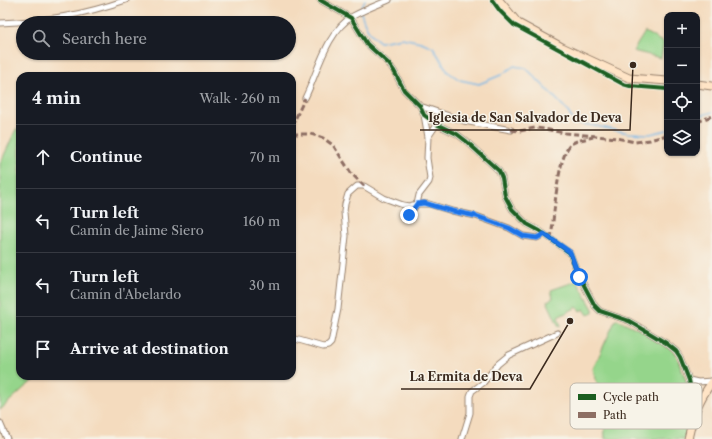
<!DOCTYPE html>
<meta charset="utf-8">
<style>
body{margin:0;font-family:"Libre Caslon Text",serif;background:#242831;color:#f1f3f6}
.controls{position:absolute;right:12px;top:12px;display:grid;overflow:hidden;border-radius:8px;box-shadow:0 1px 3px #0004}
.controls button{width:36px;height:36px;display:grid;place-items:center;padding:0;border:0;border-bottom:1px solid #363941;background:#171b24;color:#f1f3f6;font:20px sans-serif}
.stop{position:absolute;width:12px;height:12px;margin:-9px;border:3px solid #1a73e8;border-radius:50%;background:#fff}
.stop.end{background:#1a73e8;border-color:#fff;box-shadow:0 1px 4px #0008}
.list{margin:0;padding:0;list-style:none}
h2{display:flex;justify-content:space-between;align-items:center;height:52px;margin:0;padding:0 16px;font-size:17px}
h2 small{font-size:13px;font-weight:400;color:#9ea1a6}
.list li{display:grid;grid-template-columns:26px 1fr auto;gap:12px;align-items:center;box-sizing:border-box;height:64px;padding:0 16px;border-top:1px solid #363941}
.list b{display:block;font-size:15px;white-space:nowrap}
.list p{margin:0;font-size:13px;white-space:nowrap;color:#9ea1a6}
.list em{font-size:13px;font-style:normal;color:#9ea1a6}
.icon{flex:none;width:22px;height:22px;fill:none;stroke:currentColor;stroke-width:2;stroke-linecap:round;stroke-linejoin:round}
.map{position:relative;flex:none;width:712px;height:439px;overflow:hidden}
.search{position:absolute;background:#171b24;box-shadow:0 1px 3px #0004;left:16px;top:16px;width:280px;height:44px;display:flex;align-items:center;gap:10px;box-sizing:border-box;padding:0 14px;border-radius:22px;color:#9ea1a6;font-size:15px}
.panel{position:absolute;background:#171b24;box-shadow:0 1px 3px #0004;left:16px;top:72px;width:280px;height:308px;border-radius:12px}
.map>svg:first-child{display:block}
.green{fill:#95d58b;stroke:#688054}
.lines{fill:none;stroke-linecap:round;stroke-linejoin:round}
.stream{stroke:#6eb4e5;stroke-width:1.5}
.street-casing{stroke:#98826e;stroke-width:7}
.secondary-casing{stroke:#98826e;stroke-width:9}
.street{stroke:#fff;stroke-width:5}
.secondary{stroke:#ffe4c6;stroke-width:7}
.quiet{stroke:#8d6e63;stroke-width:3;stroke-dasharray:6 3;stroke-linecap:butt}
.cycleway-casing{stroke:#f7f3e8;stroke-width:6}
.cycleway{stroke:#1b5e20;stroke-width:4}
.route{stroke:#1a73e8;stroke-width:5}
.key{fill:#f7f3e8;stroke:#bfb7ab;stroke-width:1}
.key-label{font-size:11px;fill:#3b2a1e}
.leader{fill:none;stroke:#3b2a1e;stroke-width:1.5}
.callout-dot{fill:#3b2a1e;stroke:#f7f3e8;stroke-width:1.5}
.callout-label{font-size:12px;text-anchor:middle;font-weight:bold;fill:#3b2a1e;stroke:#f7f3e8;stroke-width:3;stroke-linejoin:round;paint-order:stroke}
</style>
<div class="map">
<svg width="712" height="439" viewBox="0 0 712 439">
<rect width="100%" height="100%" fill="#f7f3e8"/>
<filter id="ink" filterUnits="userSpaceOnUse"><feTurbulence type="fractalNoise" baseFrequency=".025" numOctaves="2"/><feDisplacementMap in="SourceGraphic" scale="8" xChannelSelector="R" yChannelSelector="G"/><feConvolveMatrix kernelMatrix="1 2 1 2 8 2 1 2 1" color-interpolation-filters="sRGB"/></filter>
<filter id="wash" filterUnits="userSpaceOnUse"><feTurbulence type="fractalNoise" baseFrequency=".012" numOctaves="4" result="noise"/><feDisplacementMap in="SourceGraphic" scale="16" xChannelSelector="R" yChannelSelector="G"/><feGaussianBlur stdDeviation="0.9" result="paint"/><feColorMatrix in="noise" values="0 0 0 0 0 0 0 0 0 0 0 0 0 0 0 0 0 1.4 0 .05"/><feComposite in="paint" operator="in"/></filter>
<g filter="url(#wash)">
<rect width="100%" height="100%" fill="#f4dbbe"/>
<!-- green -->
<path class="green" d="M645,32L664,43L661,58L633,51Z
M16,129L20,133V376H40L25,387L0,410V164Z
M577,281L593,309V312L588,315L584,309L580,311L577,307L558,317L561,326L559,327L547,301L553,298L551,290Z
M617,319C631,326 664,340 673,351C677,355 679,362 681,368C693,395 692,411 686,439H605L603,397L597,383L593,369L615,321Z"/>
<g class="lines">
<!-- stream -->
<path class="stream" d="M365,0L360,10C365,25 367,32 380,42L402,38L421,42L433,47L448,72L460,80L479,84L501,75L514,66L526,68L566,109L573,120L581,124L596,126L629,133L650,134L667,130
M697,117L712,112"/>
</g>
</g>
<g filter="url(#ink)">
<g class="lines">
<!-- street casing -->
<g class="street-casing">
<path id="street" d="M320,0L351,18L367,44L389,64L394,71L404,90L420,106L424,115L436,124L457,134L466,141L499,171L502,178L505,196L512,209L527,224L540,231L570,253L578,274L595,306L600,311L629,321L636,325L666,343L676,351L680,357L689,380L693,399L697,405
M0,23C46,21 83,15 126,0
M305,98C318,72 326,32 353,16C364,10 377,5 389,0
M420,106L464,121L511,130
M428,137L443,115
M409,215L417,204L419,195L429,182L430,178L427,158L428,137L424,115
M292,338L323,347L328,346L331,343L338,309L346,236L344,212L345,204L348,194L357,186H364L384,198L403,205L409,206L417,204H429L452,211L476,216L509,228L523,236L537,238L544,234
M689,380L698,382L712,381
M0,423L7,439
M462,439L470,413V396L472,391L483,383L498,364L509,355L557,333"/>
</g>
<!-- secondary casing -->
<g class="secondary-casing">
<path id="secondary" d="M499,0L518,23L562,47L629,78L667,81
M697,84L712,86
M688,439C693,416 698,401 712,382"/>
</g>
<!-- street -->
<use href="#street" class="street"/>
<!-- secondary -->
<use href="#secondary" class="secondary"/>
<!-- quiet -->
<path class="quiet" d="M697,122L712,116
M292,126L305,98
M511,130L520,131L535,128L544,129L565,133L617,138L635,142L650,140L667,135
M292,134H311L323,138L333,145L351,173L364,186
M551,239C554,218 557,159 570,145C575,140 586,139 593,137"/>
<!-- cycleway casing -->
<g class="cycleway-casing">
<path id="cycleway" d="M320,0L351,18L367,44L389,64L394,71L404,90L420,106L424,115L436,124L457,134L466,141L499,171L502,178L505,196L512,209L527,224L540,231L570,253L578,274L595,306L600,311L629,321L636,325L666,343L676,351L680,357L689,380L693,399L697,405
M492,0L500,11L514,25L623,84L630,86L667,89"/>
</g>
<!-- cycleway -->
<use href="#cycleway" class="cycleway"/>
</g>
</g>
<g class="lines" filter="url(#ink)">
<!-- route -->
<path class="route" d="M409,215L417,204L424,203L452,211L476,216L509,228L523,236L537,238L544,234L570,252L579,277"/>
</g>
<!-- legend -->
<rect x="570" y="383" width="132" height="46" rx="6" class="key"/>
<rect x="578" y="394" width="18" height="6" fill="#1b5e20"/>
<rect x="578" y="412" width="18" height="6" fill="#8d6e63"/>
<g class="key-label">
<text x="603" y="401">Cycle path</text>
<text x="603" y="419">Path</text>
</g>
<!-- callouts -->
<path class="leader" d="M633 65L630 130H420M570 321L530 389H401"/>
<g class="callout-dot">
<circle cx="633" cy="65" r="4"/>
<circle cx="570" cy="321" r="4"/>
</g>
<g class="callout-label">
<text x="525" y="122">Iglesia de San Salvador de Deva</text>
<text x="466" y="381">La Ermita de Deva</text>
</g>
</svg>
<div class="controls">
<button>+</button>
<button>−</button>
<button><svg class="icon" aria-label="locate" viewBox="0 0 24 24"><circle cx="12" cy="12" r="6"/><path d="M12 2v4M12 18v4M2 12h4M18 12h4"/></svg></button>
<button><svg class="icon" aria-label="layers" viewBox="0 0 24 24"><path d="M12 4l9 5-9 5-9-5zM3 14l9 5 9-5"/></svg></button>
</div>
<div class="stop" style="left:579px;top:277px"></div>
<div class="stop end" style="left:409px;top:215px"></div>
<div class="search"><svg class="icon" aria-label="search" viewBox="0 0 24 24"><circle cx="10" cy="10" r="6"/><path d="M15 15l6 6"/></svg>Search here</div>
<section class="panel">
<h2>4 min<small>Walk · 260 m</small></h2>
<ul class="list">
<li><svg class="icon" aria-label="ahead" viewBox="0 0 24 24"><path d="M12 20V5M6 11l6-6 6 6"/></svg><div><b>Continue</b></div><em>70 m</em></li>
<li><svg class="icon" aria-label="left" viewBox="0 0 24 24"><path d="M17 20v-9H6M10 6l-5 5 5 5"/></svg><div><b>Turn left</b><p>Camín de Jaime Siero</p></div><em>160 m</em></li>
<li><svg class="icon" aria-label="left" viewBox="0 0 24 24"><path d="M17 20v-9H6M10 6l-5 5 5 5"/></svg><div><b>Turn left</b><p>Camín d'Abelardo</p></div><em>30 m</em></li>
<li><svg class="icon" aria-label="arrive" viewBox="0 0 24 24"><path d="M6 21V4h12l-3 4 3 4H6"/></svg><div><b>Arrive at destination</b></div></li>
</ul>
</section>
</div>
